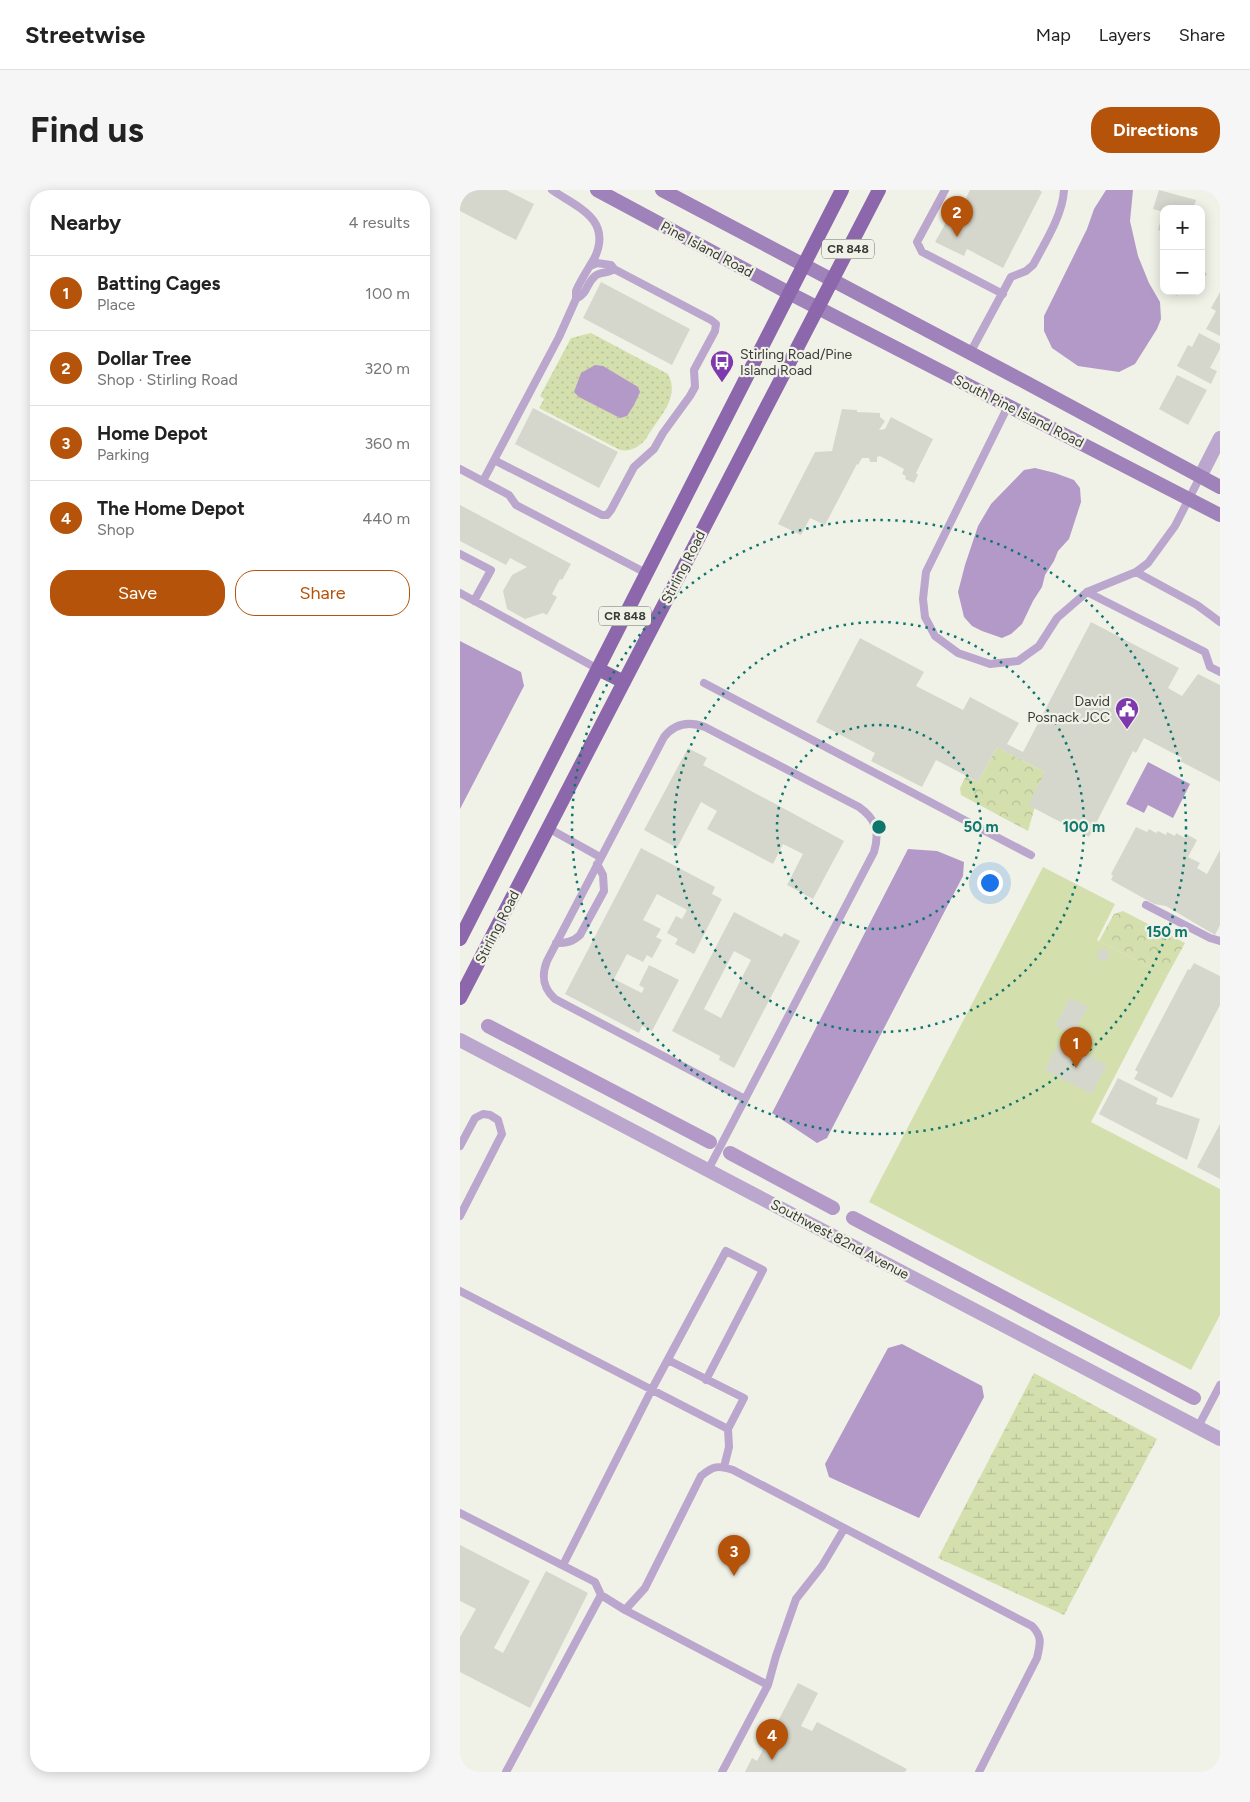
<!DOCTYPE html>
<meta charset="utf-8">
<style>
body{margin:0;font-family:Figtree,sans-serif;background:#f6f6f6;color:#222}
.controls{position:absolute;right:15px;top:15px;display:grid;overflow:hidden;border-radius:10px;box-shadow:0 2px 12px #0003}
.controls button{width:45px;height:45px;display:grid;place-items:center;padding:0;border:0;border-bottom:1px solid #e0e0e0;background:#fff;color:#222;font:25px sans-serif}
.you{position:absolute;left:529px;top:692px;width:18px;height:18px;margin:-12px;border:4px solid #fff;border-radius:50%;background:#1a73e8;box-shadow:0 0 0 8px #1a73e833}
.badge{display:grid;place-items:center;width:32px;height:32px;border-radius:50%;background:#b45309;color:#fff;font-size:16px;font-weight:700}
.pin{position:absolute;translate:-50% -41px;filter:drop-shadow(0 1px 2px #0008)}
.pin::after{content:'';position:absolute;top:26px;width:18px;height:15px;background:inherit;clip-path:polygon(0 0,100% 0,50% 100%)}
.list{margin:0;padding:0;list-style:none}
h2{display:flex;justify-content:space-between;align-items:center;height:65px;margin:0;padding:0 20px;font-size:21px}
h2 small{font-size:16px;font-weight:400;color:#767676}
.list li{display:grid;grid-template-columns:32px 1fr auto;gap:15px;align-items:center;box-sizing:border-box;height:75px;padding:0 20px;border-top:1px solid #e0e0e0}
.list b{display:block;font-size:19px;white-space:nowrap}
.list p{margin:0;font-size:16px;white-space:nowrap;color:#767676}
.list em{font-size:16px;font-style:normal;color:#767676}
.actions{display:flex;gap:10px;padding:15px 20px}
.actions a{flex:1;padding:11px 0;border:1px solid #b45309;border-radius:20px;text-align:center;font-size:18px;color:#b45309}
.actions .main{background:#b45309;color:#fff}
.map{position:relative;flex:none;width:760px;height:1582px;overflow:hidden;border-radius:20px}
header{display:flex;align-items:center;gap:30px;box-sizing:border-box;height:70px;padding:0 25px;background:#fff;border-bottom:1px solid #e0e0e0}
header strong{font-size:24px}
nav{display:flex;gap:28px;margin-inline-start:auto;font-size:18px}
.intro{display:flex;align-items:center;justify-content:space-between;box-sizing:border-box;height:120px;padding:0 30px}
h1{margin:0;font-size:35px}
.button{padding:12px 22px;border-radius:20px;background:#b45309;color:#fff;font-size:18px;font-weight:700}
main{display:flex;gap:30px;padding:0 30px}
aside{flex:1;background:#fff;border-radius:20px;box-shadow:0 2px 12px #0003}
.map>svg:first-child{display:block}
.grass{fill:url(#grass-dots)}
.wetland{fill:url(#wetland-marsh)}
.park{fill:url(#park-crowns)}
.pitch{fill:#d4dfae}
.water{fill:#b299c7}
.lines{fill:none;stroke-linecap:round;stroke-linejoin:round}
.canal{stroke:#b299c7;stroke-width:14}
.building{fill:#d5d7cc;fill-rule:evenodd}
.service{stroke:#bba6cd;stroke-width:8}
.minor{stroke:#bba6cd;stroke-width:14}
.secondary{stroke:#a082ba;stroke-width:14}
.primary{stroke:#8d67ac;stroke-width:14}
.ring{fill:none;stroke:#0f766e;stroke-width:2.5;stroke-dasharray:2.5 5}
.labels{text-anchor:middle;stroke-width:4.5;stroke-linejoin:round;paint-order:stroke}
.shield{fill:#f0f2e7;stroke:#71726c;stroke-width:1}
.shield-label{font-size:12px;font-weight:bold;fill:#3a3b37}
.street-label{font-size:14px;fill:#3a3b37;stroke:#f0f2e7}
.poi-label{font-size:14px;fill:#3a3b37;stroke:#f0f2e7;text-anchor:start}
.centre{fill:#0f766e;stroke:#f0f2e7;stroke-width:2.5}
.ring-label{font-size:15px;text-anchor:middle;font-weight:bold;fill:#0f766e;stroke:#f0f2e7;stroke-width:4.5;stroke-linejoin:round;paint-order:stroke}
</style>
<header>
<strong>Streetwise</strong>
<nav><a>Map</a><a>Layers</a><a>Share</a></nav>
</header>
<div class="intro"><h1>Find us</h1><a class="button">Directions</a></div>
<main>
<aside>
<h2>Nearby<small>4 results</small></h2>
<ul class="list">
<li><span class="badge">1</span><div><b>Batting Cages</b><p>Place</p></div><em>100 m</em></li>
<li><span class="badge">2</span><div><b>Dollar Tree</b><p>Shop · Stirling Road</p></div><em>320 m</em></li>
<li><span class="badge">3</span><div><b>Home Depot</b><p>Parking</p></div><em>360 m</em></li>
<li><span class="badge">4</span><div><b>The Home Depot</b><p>Shop</p></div><em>440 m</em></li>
</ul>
<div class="actions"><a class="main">Save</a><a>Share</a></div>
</aside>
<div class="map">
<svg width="760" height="1582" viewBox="0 0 760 1582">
<defs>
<pattern id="grass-dots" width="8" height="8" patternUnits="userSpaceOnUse" patternTransform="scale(1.25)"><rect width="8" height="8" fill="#d4dfae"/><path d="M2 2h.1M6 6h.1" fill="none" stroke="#b7c096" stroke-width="1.8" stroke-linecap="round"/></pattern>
<pattern id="wetland-marsh" width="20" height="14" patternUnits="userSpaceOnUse" patternTransform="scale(1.25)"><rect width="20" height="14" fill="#d4dfae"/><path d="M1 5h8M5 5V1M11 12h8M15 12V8" fill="none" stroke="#b7c096"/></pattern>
<pattern id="park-crowns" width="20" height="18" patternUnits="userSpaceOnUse" patternTransform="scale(1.25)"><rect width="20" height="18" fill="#d4dfae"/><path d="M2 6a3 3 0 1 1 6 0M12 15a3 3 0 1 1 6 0" fill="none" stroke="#b7c096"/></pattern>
</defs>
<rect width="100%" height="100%" fill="#f0f2e7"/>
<!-- grass -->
<path class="grass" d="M131,143L208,184C221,209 198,227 186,249C179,257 171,262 160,260L79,218L84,209L80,206L111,148Z"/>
<!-- wetland -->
<path class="wetland" d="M574,1183L697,1249L604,1425L478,1368Z"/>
<!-- park -->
<path class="park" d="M537,557L585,582L568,641L501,605L500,598L506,586L518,592Z
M663,721L725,753L707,786L639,751L654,724Z"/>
<!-- pitch -->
<path class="pitch" d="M583,677L655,714L637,750L707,786L631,932L760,999V1125L731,1180L409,1012Z"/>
<!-- water -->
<path class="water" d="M646,0H673L670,31L678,66L689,93L700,112L701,129L697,139L675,174L659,182L618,176L592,158L584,141V126L627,39L634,19Z
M135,175L143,176L178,197L180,202L174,215L167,226L160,228L119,207L114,202L121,183Z
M575,278L595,283L614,290L620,298L621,312L609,349L598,361L594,371L585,385L582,397L573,411L562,434L551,444L542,448L522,441L512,436L504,427L498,402L505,375L518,336L531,314L564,280Z
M0,451L61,482L64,496L0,619Z
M688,572L730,594L713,628L688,615L684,623L666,614Z
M448,659L477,661L504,672L503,686L367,948L357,953L312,923Z
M442,1154L522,1196L524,1207L459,1328L369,1287L365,1274L428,1158Z"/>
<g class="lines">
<!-- canal -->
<path class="canal" d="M28,836L250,952
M270,963L373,1018
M393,1028L734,1208"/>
</g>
<!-- building -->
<path class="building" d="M8,0H46L74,14L56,50L0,21V15Z
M510,0H579L582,2L543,78L507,59L504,66L475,52L489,27L495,30Z
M699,0L736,10L733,19H704V42L698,40L703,22L693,19Z
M741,73L747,85L741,88Z
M141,92L230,139L212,175L123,128Z
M714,101H726L716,106Z
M760,102V146L746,139L756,121L751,118Z
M739,143L760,154V159L750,178L757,181L751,194L717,176L728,155L732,157Z
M717,185L747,200L728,235L699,219Z
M73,218L158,262L139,298L55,254Z
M382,219L397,220V222L420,223V227L425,231L419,240L425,239L431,227L473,249L456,283L458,285L454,293L445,289L446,286L442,284L444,279L420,266L417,267V272H410L409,268H402L398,275L397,274L365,335L350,328L341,345L318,334L355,262L372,261Z
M0,315L111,374L102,390L100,389L92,404L97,407L87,425L83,423L65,429L47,419L43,401L52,385L67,377L50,368L46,375L0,351Z
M631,432L719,478L708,498L722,506L738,484L760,495V592L720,571L722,568L684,548L676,563L673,561L629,647L568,615L585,582L537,557L518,592L476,570L462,597L411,571L415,563L356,532L400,448L464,482L456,496L503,520L510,507L559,533L547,554L563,562Z
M228,558L247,568L243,575L384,651L353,709L327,695L343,664L323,654L313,674L247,639L257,621L241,612L217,658L184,640Z
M676,637L687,642L689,639L696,643L698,641L706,645L707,642L715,646L716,643L725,648L726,644L737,650L728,667L740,673L737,678L747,684L760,660V735L755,745L706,716L694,714L651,690L653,686L651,684Z
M181,658L255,697L252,704L262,709L234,764L215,754L218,749L207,743L216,726L222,729L227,720L197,704L183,730L201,739L196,747L202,750L192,768L187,765L183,772L167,764L154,789L182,803L184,798L179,795L189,775L219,790L192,841L182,836L179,843L105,804Z
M274,722L322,747L324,743L340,751L274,878L259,870L260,866L212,841ZM274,761L291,770L261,828L244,819Z
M637 765a6 6 0 1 1 12 0a6 6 0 1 1-12 0Z
M734,773L760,786V815L712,908L674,889L678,882L675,880L728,779L730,780Z
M610,808L628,817L613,845L595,836Z
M600,851L647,875L632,904L585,880Z
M658,888L698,908L696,914L740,929L727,970L639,924Z
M760,934V989L737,977Z
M0,1355L70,1391L34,1458L43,1463L86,1381L128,1403L70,1518L0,1482V1447L16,1419L0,1411Z
M338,1493L358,1503L341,1536L352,1541L357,1532L447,1579L445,1582H285L292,1568L297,1571Z"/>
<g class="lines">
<!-- service -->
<path class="service" d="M485,0L457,52L462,62L543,104
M116,109C129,102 125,95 135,86C141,81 148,84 154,79
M510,163L551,87L566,81L573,75C585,53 603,24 604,0
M548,216L466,382L463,409L465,427L475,446L498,463L530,474L558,471L579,456L597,428L627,402L676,382L688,373L715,336L740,287
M34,270L142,325H147L151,320L174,277L194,259L203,243L230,206L235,197L234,180L255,141L256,134L251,130L154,79L151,75L137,73L130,76
M0,279L49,305L56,315L186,383
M23,291L99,147L116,109V101C121,89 129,78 135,67C152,29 117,17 92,0
M0,364L31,380L14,411
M676,382L737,415L760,432
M627,402L745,462L750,477L760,482
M0,403L138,479
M244,493L571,665
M88,638L140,667
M686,715L750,748L760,751
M96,753C106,753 113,752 120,745L144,701L143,685L137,674
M0,956L15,928L23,924L30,925L38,930L42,944L0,1026
M248,980L414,662C420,642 416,629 399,617L245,537C229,531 215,533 204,547L87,771C81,786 83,798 95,809L285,909
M0,1101L268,1239L269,1257L264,1277
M208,1170L284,1208L268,1239
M738,1237L760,1195
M0,1323L135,1392L141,1405L165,1420L308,1495
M103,1375L192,1199L266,1061L303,1080L246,1190
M165,1420L185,1398L241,1286C253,1276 258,1275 273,1280L572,1436C583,1447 580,1454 577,1468L519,1582
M46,1582L141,1405
M262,1582L308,1495L316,1466L336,1409L362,1376L384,1339"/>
<!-- minor -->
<path class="minor" d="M740,287L760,248
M0,850L760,1249"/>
<!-- secondary -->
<path class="secondary" d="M137,0L329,103L760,325
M202,0L567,193L760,297"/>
<!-- primary -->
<path class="primary" d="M138,479L164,492
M0,749L382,0
M0,808L419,0"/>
</g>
<!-- distance rings -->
<g class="ring">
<circle cx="419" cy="637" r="102"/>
<circle cx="419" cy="637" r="205"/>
<circle cx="419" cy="637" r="307"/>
</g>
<!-- icons -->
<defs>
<g id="bus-pin" transform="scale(1.25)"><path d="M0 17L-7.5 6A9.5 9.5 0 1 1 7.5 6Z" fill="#7e39ac" stroke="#f0f2e7"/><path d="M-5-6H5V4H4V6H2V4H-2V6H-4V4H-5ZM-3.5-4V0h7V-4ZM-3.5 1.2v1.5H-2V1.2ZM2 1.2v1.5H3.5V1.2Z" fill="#fff"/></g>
<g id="civic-pin" transform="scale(1.25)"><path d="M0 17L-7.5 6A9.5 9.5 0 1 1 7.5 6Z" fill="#7e39ac" stroke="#f0f2e7"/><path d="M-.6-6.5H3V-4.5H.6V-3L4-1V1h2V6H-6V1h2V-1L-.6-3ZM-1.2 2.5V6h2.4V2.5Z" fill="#fff"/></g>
</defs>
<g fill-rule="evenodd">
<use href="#bus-pin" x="262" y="172"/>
<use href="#civic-pin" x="667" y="519"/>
</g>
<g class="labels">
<!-- shield labels -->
<g class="shield">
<rect x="362" y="49.5" width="52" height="19" rx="4"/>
<rect x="139" y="416.5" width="52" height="19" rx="4"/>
</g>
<g class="shield-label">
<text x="388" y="63">CR 848</text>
<text x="165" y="430">CR 848</text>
</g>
<!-- street labels -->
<g class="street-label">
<text transform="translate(247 59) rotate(28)" y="5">Pine Island Road</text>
<text transform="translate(559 221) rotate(27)" y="5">South Pine Island Road</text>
<text transform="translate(223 377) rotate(-63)" y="5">Stirling Road</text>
<text transform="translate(37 737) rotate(-63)" y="5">Stirling Road</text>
<text transform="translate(380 1049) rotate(28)" y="5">Southwest 82nd Avenue</text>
</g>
<!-- poi labels -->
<g class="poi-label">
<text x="280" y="169">Stirling Road/Pine<tspan x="280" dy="16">Island Road</tspan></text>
<text x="650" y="516" text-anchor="end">David<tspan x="650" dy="16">Posnack JCC</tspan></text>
</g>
</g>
<circle cx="419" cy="637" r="8" class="centre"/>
<g class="ring-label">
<text x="521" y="642">50 m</text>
<text x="624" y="642">100 m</text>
<text x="707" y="747">150 m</text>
</g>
</svg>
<div class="controls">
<button>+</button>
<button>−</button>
</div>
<div class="you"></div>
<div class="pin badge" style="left:616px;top:878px">1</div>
<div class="pin badge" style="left:497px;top:47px">2</div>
<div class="pin badge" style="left:274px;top:1386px">3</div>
<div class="pin badge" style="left:312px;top:1570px">4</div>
</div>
</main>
